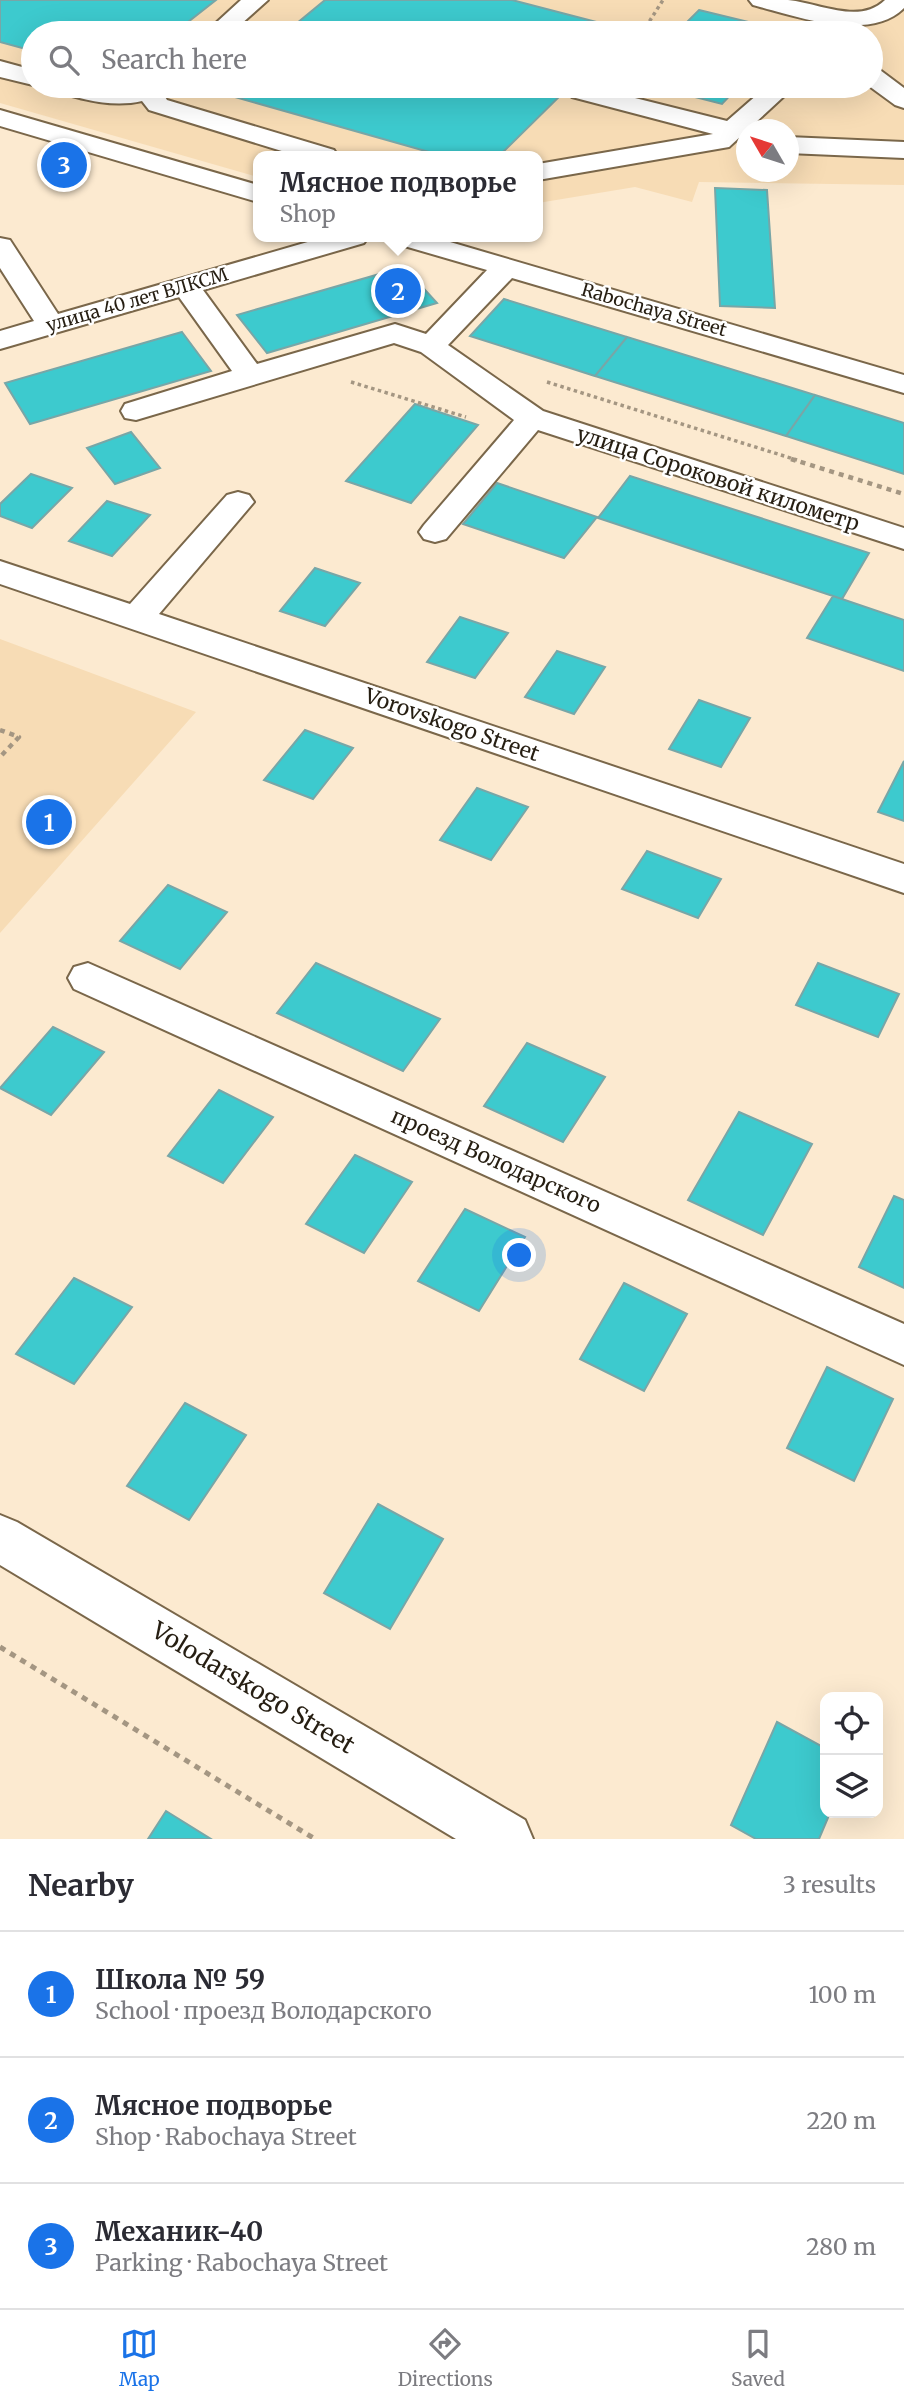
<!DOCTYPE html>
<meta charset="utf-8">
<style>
body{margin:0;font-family:Merriweather,serif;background:#f2f2f3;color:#2b2b33}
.controls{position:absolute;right:21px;bottom:21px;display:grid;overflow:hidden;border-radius:14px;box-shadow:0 7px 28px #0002}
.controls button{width:63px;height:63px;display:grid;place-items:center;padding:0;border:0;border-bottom:2px solid #e1e1e2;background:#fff;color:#2b2b33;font:35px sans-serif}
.compass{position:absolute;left:736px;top:119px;width:63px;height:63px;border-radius:50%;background:#fff;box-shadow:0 7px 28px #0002;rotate:309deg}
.you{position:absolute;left:520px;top:1256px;width:24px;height:24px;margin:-18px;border:5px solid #fff;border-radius:50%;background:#1a73e8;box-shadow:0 0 0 10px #1a73e833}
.badge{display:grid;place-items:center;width:46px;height:46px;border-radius:50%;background:#1a73e8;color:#fff;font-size:23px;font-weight:700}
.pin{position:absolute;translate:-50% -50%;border:4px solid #fff;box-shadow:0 2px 7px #0006}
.popup{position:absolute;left:253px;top:151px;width:290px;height:91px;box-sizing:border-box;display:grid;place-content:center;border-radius:14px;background:#fff;filter:drop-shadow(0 2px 5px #0005);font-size:23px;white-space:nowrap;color:#7c7c81}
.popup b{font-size:26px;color:#2b2b33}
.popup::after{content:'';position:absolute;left:50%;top:100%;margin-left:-14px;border:14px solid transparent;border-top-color:#fff}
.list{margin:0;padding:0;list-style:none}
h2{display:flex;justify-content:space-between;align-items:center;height:91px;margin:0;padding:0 28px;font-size:30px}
h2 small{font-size:23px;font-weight:400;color:#7c7c81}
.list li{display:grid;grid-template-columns:46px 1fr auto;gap:21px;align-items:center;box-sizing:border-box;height:126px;padding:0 28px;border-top:2px solid #e1e1e2}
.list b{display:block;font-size:26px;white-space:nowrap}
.list p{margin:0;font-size:23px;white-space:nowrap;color:#7c7c81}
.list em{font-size:23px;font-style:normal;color:#7c7c81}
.icon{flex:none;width:38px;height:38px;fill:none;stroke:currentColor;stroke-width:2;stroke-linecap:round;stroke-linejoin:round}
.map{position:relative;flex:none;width:904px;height:1839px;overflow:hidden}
.search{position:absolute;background:#fff;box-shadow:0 7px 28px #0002;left:21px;right:21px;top:21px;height:77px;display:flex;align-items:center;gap:18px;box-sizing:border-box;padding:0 24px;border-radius:38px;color:#7c7c81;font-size:26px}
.sheet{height:469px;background:#fff}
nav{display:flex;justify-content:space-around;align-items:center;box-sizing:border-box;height:98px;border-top:2px solid #e1e1e2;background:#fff;font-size:19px;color:#7c7c81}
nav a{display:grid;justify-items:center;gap:4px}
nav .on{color:#1a73e8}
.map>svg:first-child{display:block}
.built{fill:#f7dcb5;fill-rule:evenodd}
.building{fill:#3dcace;stroke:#78a6a7;stroke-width:2}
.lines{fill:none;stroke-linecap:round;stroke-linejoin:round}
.minor-casing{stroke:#7a674a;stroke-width:4}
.path-far2{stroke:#a49682;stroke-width:3.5;stroke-dasharray:3.5 3.5;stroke-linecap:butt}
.path-far1{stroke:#a49682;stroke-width:4.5;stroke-dasharray:5 5;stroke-linecap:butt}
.path{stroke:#a49682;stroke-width:5;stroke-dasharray:6 6;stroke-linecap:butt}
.minor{fill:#fff;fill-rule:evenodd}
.labels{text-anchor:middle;stroke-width:5;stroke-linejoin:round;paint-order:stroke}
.far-street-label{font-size:18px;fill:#261e12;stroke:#fff}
.street-label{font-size:21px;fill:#261e12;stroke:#fff}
.near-street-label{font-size:24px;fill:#261e12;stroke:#fff}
</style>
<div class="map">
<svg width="904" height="1839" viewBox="0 0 904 1839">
<rect width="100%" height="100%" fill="#fcead0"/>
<!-- built -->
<path class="built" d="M0,0H904V185L699,182L692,202L635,187L538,203V156H258V177L0,103ZM33,33H871V86H33ZM746,130H788V172H746Z
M0,639L196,712L0,933Z"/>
<!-- building -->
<path class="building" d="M0,0H216L174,33H33V51L0,42Z
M325,0H512L627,30L623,33H285Z
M699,10L790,32L676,33Z
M220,86H570L499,156H443L214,91Z
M652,86H739L722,104Z
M715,188L767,190L775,308L720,306Z
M404,267L437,303L267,353L237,315Z
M504,299L627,337L595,376L470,336Z
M182,332L211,371L30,424L5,383Z
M627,337L815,395L786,436L595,376Z
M815,395L904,423V474L786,436Z
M415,404L478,425L411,503L346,481Z
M131,432L160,468L115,484L87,448Z
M31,474L72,488L32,528L0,516V504Z
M630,476L869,553L842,599L598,518Z
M497,483L597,517L564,558L463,524Z
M107,501L150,515L112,556L69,541Z
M315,568L360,583L325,626L280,611Z
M833,596L904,620V671L807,638Z
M460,617L508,633L475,678L427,662Z
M557,651L605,667L574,714L525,697Z
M699,700L750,718L721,767L669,749Z
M305,730L353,748L313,799L264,780Z
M904,761V821L878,812Z
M477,788L528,807L491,860L440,840Z
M647,851L721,879L698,918L622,889Z
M168,885L227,912L180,969L120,941Z
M316,963L440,1019L403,1071L277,1013Z
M818,963L899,994L878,1037L796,1005Z
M53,1027L104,1052L51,1115L0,1088Z
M527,1043L605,1077L563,1142L484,1106Z
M219,1090L273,1117L223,1183L168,1156Z
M739,1112L812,1144L763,1235L688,1200Z
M355,1155L412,1182L364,1253L306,1224Z
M894,1196L904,1200V1288L859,1267Z
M465,1209L525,1237L479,1311L418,1281Z
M74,1278L132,1307L74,1384L16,1354Z
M624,1283L687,1314L644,1391L580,1359Z
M827,1367L893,1399L854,1481L787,1448Z
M185,1403L246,1435L189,1520L127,1486Z
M378,1504L443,1539L390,1629L324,1593Z
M777,1722L825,1748V1813H830L819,1839H756L731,1825Z
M166,1811L211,1839H148Z"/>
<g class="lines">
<!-- minor casing -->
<g class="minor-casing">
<path id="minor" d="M241,0H268L231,33H205Z
M749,0C762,0 776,0 788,0C819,3 860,25 885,0H904V8C869,43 795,16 753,5Z
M0,61L33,70V85L0,77Z
M871,68L880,70L904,88V108L895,105L869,86Z
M49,86L122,89L166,86L162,92L167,100L334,150L338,156H298L149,110L142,101C112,108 82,99 53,91Z
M587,86L727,121L767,86H795L729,147L538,180V164L713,134L572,97L568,92L572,87Z
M0,110L258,185V202L0,126Z
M788,137L904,142V158L788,153Z
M325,237H368L364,243L203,290L257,364L395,324L426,334L487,270L394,243L390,237H433L904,375V393L512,278L448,345L543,411L904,528V549L538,430L446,539L435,542L424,539L419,532L424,525L514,420L421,352L394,343L136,420L125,418L121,411L125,404L232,371L179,297L0,349V331L34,321L0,268V238L10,240L58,314Z
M238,492L249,495L254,502L159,614L904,864V893L0,584V561L130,604L227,495Z
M88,963L904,1324V1365L74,989L68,978L74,967Z
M0,1515L17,1522L525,1820L533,1839H456L0,1565Z"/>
</g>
<!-- path-far2 -->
<path class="path-far2" d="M642,33L663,0
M351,382L466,417
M547,382L797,460"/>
<!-- path-far1 -->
<path class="path-far1" d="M791,459L904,494
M0,730L19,737L0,757"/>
<!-- path -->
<path class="path" d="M0,1647L315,1839"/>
<!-- minor -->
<use href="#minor" class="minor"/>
</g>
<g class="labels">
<!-- far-street labels -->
<g class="far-street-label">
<text transform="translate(137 300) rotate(-16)" y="6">улица 40 лет ВЛКСМ</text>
<text transform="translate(654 310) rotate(16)" y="6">Rabochaya Street</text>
</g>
<!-- street labels -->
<g class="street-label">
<text transform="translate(718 479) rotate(18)" y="7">улица Сороковой километр</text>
<text transform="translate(452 725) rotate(19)" y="7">Vorovskogo Street</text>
<text transform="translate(496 1161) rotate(24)" y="7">проезд Володарского</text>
</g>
<!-- near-street labels -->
<g class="near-street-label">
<text transform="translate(253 1688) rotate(31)" y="8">Volodarskogo Street</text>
</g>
</g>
</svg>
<div class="controls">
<button><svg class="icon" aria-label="locate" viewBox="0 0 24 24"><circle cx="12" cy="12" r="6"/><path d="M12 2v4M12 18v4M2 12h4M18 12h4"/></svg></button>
<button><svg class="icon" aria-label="layers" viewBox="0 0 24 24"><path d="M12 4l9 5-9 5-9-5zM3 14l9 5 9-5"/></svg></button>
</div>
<svg class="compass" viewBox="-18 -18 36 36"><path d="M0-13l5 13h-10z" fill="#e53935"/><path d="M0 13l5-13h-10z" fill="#7c7c81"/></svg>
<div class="you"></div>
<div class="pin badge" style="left:49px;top:822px">1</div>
<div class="pin badge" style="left:398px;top:291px">2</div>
<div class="popup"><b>Мясное подворье</b>Shop</div>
<div class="pin badge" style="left:64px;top:165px">3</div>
<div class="search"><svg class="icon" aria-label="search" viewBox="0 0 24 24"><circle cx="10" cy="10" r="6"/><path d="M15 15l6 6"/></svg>Search here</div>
</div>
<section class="sheet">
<h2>Nearby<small>3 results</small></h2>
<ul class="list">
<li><span class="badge">1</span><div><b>Школа № 59</b><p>School · проезд Володарского</p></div><em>100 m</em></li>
<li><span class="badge">2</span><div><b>Мясное подворье</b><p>Shop · Rabochaya Street</p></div><em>220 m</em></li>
<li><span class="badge">3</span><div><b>Механик-40</b><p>Parking · Rabochaya Street</p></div><em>280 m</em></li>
</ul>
</section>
<nav>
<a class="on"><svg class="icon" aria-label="map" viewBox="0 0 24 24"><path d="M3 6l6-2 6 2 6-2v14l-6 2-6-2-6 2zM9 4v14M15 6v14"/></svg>Map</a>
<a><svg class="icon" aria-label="directions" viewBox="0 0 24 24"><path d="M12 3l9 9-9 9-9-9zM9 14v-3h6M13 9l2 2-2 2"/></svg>Directions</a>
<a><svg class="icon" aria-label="saved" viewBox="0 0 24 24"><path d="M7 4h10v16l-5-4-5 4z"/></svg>Saved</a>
</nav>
